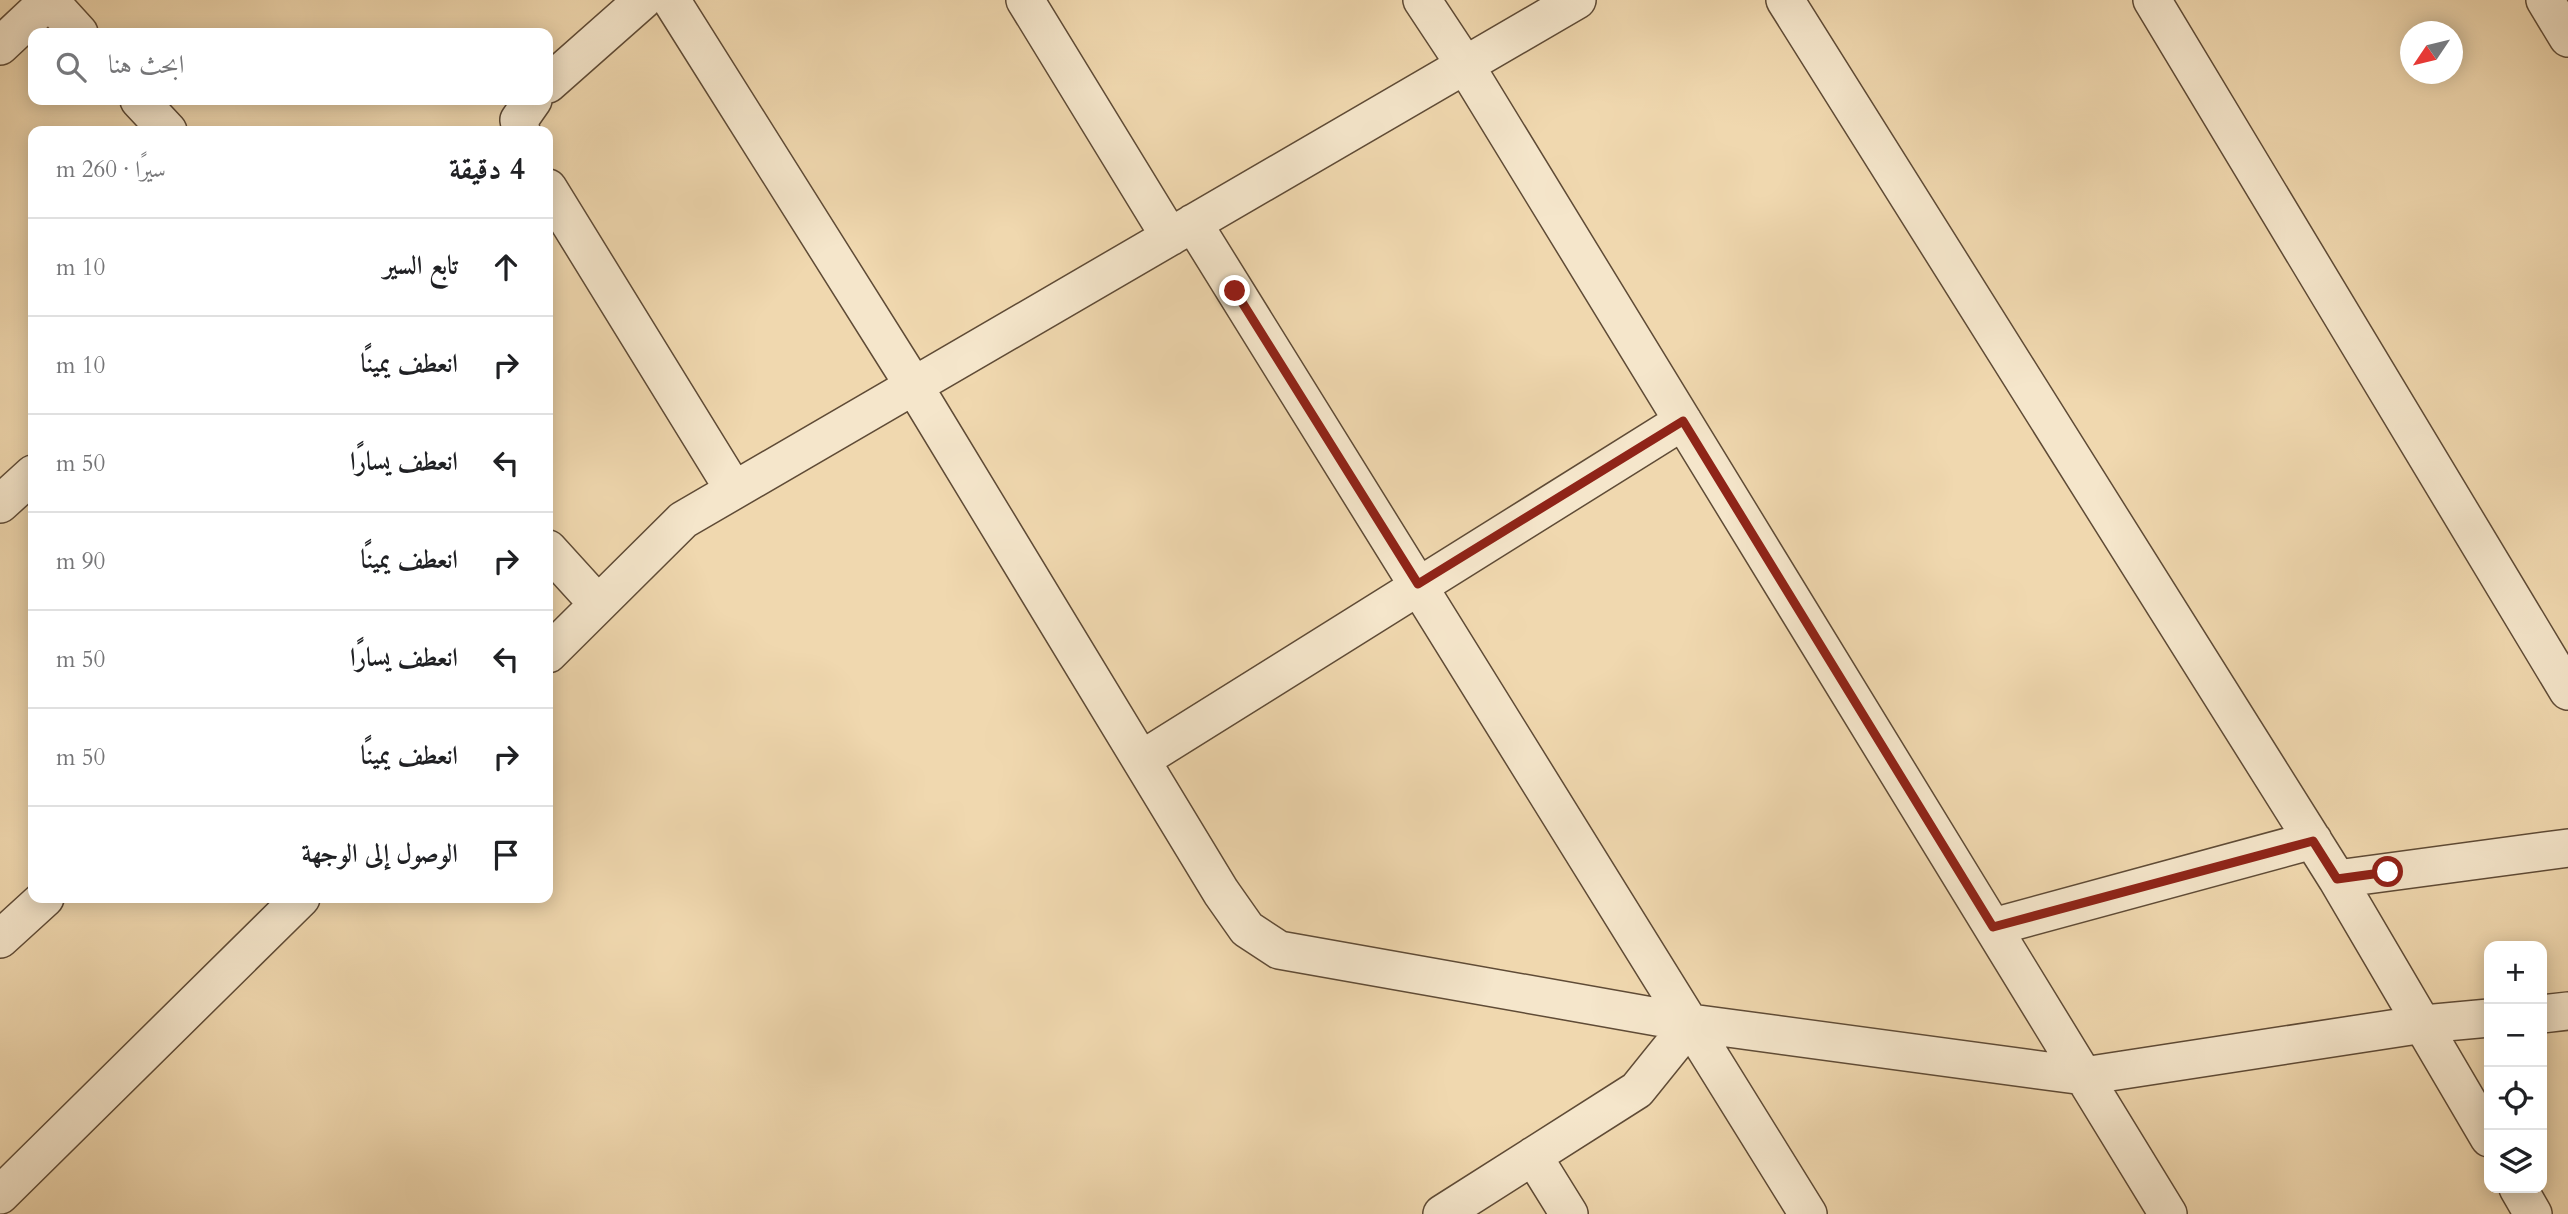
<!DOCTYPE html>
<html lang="ar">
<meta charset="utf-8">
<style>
body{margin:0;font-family:Cardo,Amiri,serif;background:#f2f2f2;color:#202124;direction:rtl}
.controls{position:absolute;right:21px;bottom:21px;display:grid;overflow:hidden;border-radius:14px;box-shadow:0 4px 18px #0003}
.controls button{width:63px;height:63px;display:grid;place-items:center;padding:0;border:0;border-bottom:2px solid #e0e0e0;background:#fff;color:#202124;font:35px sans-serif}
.compass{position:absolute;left:2400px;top:21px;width:63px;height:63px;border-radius:50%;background:#fff;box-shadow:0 4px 18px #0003;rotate:235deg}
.stop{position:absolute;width:21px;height:21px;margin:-16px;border:5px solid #8f2418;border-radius:50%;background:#fff}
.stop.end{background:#8f2418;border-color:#fff;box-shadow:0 2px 7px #0008}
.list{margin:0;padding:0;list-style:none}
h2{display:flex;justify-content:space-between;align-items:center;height:91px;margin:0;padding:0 28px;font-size:30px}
h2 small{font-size:23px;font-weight:400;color:#757577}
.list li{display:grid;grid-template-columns:46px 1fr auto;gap:21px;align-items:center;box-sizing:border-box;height:98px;padding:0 28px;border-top:2px solid #e0e0e0}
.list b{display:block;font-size:26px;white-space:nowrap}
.list em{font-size:23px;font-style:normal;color:#757577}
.icon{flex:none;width:38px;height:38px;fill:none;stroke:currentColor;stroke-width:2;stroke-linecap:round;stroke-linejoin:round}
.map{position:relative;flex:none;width:2568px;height:1214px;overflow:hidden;direction:ltr}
.search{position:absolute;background:#fff;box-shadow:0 4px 18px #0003;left:28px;top:28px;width:525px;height:77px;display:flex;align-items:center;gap:18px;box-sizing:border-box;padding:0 24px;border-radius:14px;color:#757577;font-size:26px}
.panel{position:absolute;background:#fff;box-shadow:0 4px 18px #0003;left:28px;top:126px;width:525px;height:777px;border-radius:14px;direction:rtl}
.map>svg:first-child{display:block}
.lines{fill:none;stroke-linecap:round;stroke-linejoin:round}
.minor-casing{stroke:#5f4b36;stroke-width:40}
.minor{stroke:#f5e6cb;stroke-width:37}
.route{stroke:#8f2418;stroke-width:9}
</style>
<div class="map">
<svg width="2568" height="1214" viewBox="0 0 2568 1214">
<rect width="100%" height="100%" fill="#f0d8af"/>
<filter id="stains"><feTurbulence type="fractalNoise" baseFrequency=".00286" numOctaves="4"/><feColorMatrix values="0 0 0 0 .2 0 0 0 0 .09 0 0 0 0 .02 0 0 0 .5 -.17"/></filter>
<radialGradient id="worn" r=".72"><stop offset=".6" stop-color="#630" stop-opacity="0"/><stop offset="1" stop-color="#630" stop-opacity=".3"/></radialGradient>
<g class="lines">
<!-- minor casing -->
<g class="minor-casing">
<path id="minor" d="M49,0L79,33
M671,0L914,386L1221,892L1247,929L1279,950L1691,1023L2084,1076L2424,1024L2489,1018
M1025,0L1170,237
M1422,0L1465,65L2168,1214
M1785,0L2337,879L2489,1138
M2152,0L2568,691
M2545,0L2568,38
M0,46L49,0
M548,84L643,0
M139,100L168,131
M521,131L519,120L533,100
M548,188L734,490
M1193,223L1808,1214
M0,504L33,474
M548,549L598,604
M548,654L683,520L1577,0
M1141,760L1683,421
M2337,879L2568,848
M1993,927L2313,840
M0,939L45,898
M2542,1014L2568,1011
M1533,1156L1569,1214
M2518,1188L2533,1214
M0,1195L301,898
M1442,1214L1637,1090L1691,1023"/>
</g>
<!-- minor -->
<use href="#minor" class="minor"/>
</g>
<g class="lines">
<!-- route -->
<path class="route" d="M1235,291L1418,584L1683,421L1993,927L2313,841L2337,879L2388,872"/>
</g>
<rect width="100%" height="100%" filter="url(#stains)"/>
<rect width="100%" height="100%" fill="url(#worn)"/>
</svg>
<div class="controls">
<button>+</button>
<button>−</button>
<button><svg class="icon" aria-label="locate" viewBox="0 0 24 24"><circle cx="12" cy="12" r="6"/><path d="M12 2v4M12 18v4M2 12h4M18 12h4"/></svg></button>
<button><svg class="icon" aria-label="layers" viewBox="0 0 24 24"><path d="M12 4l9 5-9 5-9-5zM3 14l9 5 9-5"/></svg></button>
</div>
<svg class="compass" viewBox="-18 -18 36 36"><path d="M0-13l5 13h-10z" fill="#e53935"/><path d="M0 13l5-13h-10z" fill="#757577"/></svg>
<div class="stop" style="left:2388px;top:872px"></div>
<div class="stop end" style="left:1235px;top:291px"></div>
<div class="search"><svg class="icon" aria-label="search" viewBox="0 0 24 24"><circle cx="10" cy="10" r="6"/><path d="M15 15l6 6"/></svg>ابحث هنا</div>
<section class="panel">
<h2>4 دقيقة<small>سيرًا · 260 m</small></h2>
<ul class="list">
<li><svg class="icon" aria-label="ahead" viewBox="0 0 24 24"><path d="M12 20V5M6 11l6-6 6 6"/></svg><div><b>تابع السير</b></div><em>10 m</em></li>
<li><svg class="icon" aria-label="right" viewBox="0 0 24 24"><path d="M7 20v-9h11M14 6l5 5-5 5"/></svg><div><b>انعطف يمينًا</b></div><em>10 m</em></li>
<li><svg class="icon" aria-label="left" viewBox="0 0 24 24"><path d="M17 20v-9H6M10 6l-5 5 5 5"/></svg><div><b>انعطف يسارًا</b></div><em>50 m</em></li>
<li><svg class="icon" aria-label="right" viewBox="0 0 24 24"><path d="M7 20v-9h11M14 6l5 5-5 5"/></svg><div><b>انعطف يمينًا</b></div><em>90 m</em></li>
<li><svg class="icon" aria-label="left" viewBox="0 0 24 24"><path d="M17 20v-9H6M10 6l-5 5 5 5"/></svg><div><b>انعطف يسارًا</b></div><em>50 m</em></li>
<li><svg class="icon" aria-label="right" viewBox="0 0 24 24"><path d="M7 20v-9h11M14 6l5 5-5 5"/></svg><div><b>انعطف يمينًا</b></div><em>50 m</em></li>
<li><svg class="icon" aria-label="arrive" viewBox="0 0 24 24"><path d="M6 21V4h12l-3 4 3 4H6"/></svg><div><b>الوصول إلى الوجهة</b></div></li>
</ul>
</section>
</div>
